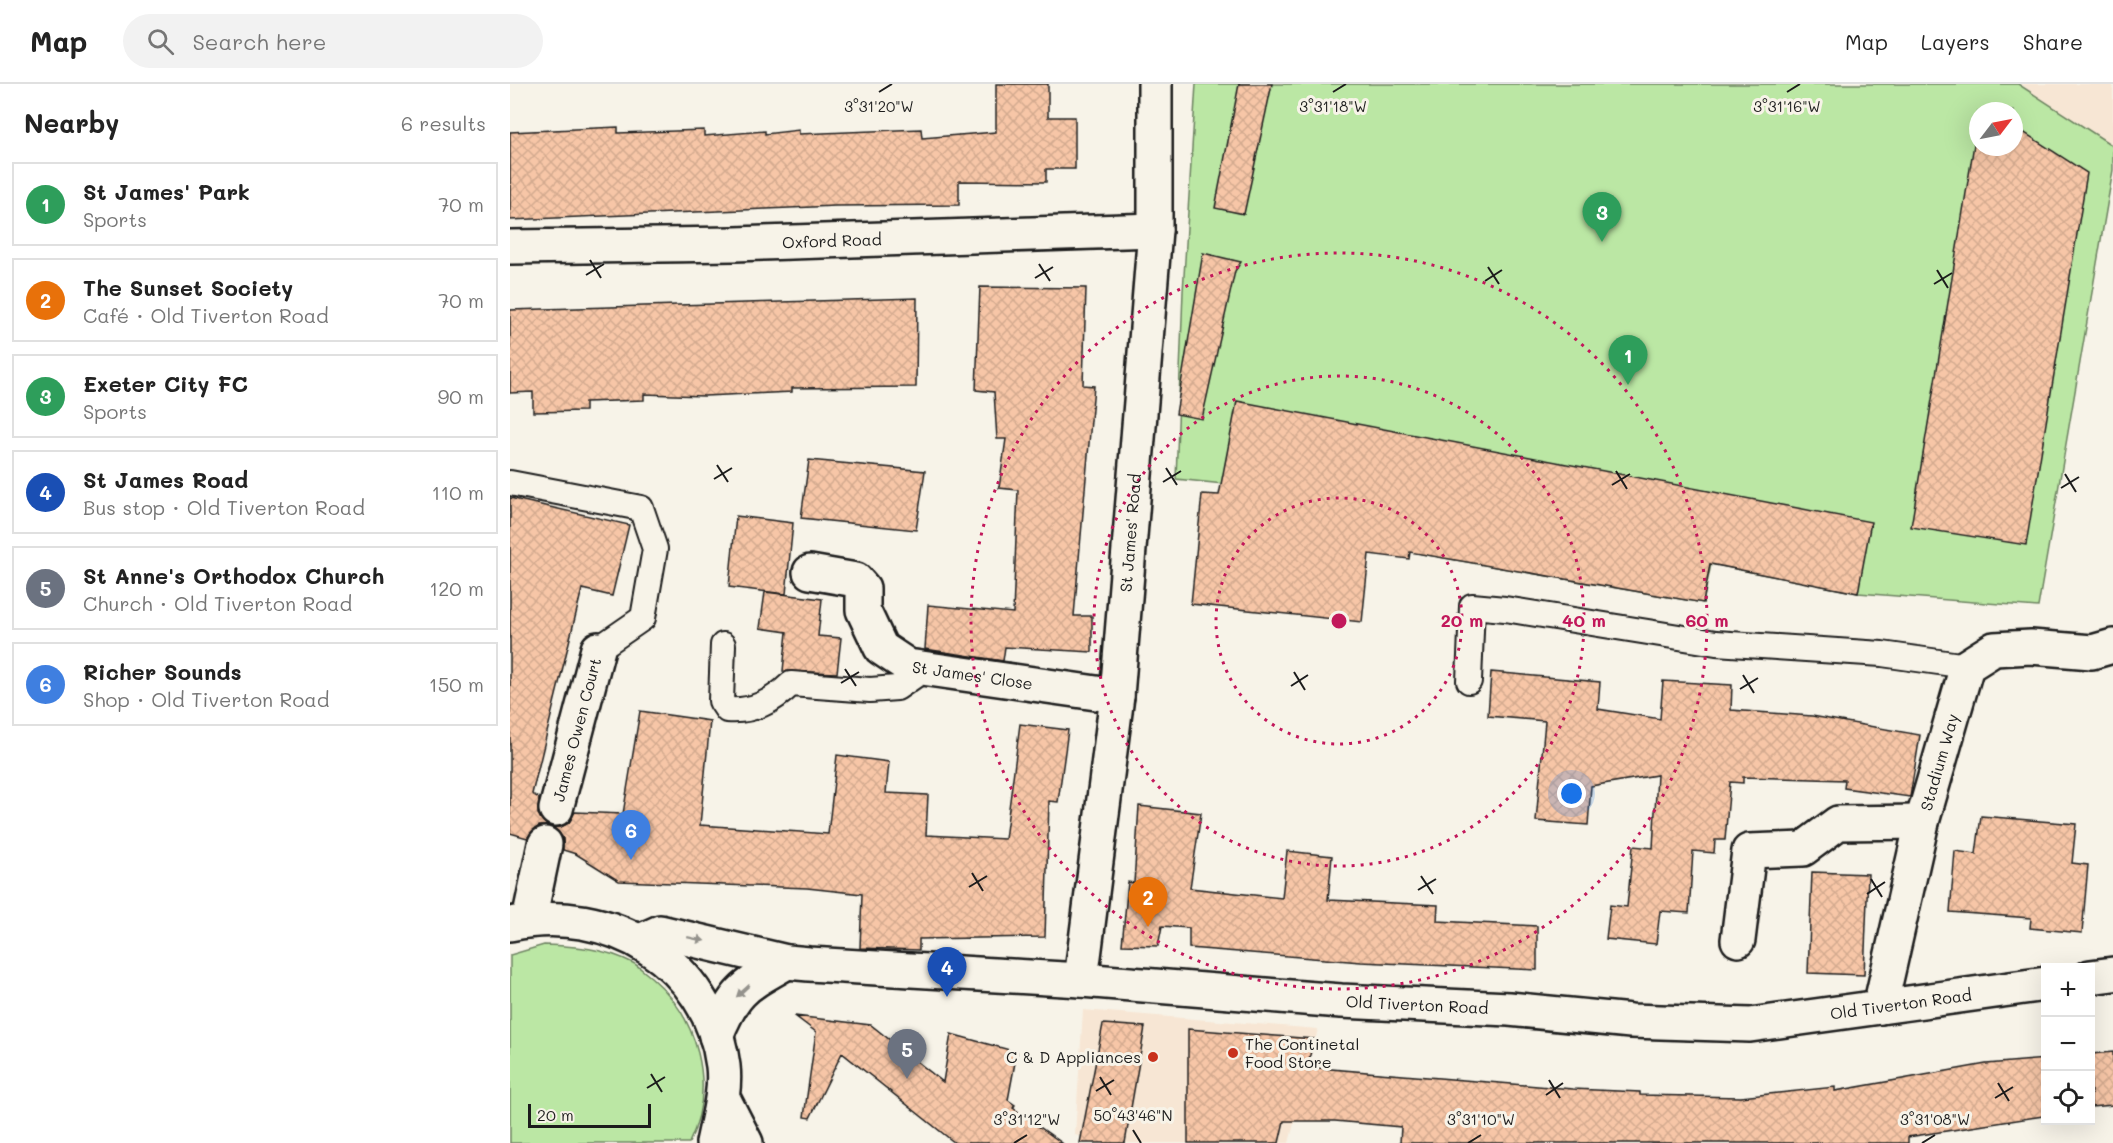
<!DOCTYPE html>
<meta charset="utf-8">
<style>
body{margin:0;font-family:Mali,sans-serif;background:#f2f2f2;color:#222}
.controls{position:absolute;right:18px;bottom:18px;display:grid;overflow:hidden;border-radius:0px;box-shadow:0 6px 24px #0002}
.controls button{width:54px;height:54px;display:grid;place-items:center;padding:0;border:0;border-bottom:2px solid #e0e0e0;background:#fff;color:#222;font:30px sans-serif}
.compass{position:absolute;left:1459px;top:18px;width:54px;height:54px;border-radius:50%;background:#fff;box-shadow:0 6px 24px #0002;rotate:58deg}
.scale{position:absolute;left:18px;bottom:15px;width:123px;box-sizing:border-box;padding-left:6px;border:3px solid #1c1c1c;border-top:0;font-size:16px;line-height:21px;white-space:nowrap;color:#1c1c1c;-webkit-text-stroke:4px #f7f3e8;paint-order:stroke}
.you{position:absolute;left:1062px;top:710px;width:21px;height:21px;margin:-15px;border:4px solid #fff;border-radius:50%;background:#1a73e8;box-shadow:0 0 0 9px #1a73e833}
.badge{display:grid;place-items:center;width:39px;height:39px;border-radius:50%;background:#d93025;color:#fff;font-size:20px;font-weight:700}
.pin{position:absolute;translate:-50% -50px;filter:drop-shadow(0 2px 3px #0008)}
.pin::after{content:'';position:absolute;top:32px;width:21px;height:18px;background:inherit;clip-path:polygon(0 0,100% 0,50% 100%)}
.list{margin:0;padding:0;list-style:none}
h2{display:flex;justify-content:space-between;align-items:center;height:78px;margin:0;padding:0 24px;font-size:26px}
h2 small{font-size:20px;font-weight:400;color:#767676}
.list li{display:grid;grid-template-columns:39px 1fr auto;gap:18px;align-items:center;box-sizing:border-box;height:84px;margin:0 12px 12px;padding:0 12px;border:2px solid #e0e0e0;border-radius:0px}
.list b{display:block;font-size:22px;white-space:nowrap}
.list p{margin:0;font-size:20px;white-space:nowrap;color:#767676}
.list em{font-size:20px;font-style:normal;color:#767676}
.icon{flex:none;width:33px;height:33px;fill:none;stroke:currentColor;stroke-width:2;stroke-linecap:round;stroke-linejoin:round}
.map{position:relative;flex:none;width:1603px;height:1059px;overflow:hidden}
header{display:flex;align-items:center;gap:36px;box-sizing:border-box;height:84px;padding:0 30px;background:#fff;border-bottom:2px solid #e0e0e0}
header strong{font-size:28px}
nav{display:flex;gap:33px;margin-inline-start:auto;font-size:21px}
.search{width:420px;height:54px;background:#f2f2f2;display:flex;align-items:center;gap:15px;box-sizing:border-box;padding:0 21px;border-radius:33px;color:#767676;font-size:22px}
main{display:flex}
aside{flex:1;background:#fff}
.map>svg:first-child{display:block}
.built{fill:#f7e6d4}
.grass{fill:#bbe7a4;stroke:#6c8260;stroke-width:1.5;fill-rule:evenodd}
.building{fill:url(#building-cross-hatch);stroke:#1c1c1c;stroke-width:1.5}
.lines{fill:none;stroke-linecap:round;stroke-linejoin:round}
.lane-casing{stroke:#1c1c1c;stroke-width:28}
.street-casing{stroke:#1c1c1c;stroke-width:38}
.secondary-casing{stroke:#1c1c1c;stroke-width:38}
.lane{stroke:#f7f3e8;stroke-width:24}
.street{stroke:#f7f3e8;stroke-width:33}
.secondary{stroke:#f7f3e8;stroke-width:33}
.oneway{fill:#94928c}
.ticks{fill:none;stroke:#1c1c1c;stroke-width:2}
.ring{fill:none;stroke:#c2185b;stroke-width:3;stroke-dasharray:3 6}
.poi-dot{fill:#c8321e;stroke:#f7f3e8;stroke-width:2}
.labels{text-anchor:middle;stroke-width:6;stroke-linejoin:round;paint-order:stroke}
.street-label{font-size:16px;fill:#1c1c1c;stroke:#f7f3e8}
.poi-label{font-size:16px;fill:#1c1c1c;stroke:#f7f3e8;text-anchor:start}
.ticks-label{font-size:15px;text-anchor:middle;fill:#1c1c1c;stroke:#f7f3e8;stroke-width:6;stroke-linejoin:round;paint-order:stroke}
.centre{fill:#c2185b;stroke:#f7f3e8;stroke-width:3}
.ring-label{font-size:18px;text-anchor:middle;font-weight:bold;fill:#c2185b;stroke:#f7f3e8;stroke-width:6;stroke-linejoin:round;paint-order:stroke}
</style>
<header>
<strong>Map</strong>
<div class="search"><svg class="icon" aria-label="search" viewBox="0 0 24 24"><circle cx="10" cy="10" r="6"/><path d="M15 15l6 6"/></svg>Search here</div>
<nav><a>Map</a><a>Layers</a><a>Share</a></nav>
</header>
<main>
<aside>
<h2>Nearby<small>6 results</small></h2>
<ul class="list">
<li><span class="badge" style="background:#2e9e5b">1</span><div><b>St James' Park</b><p>Sports</p></div><em>70 m</em></li>
<li><span class="badge" style="background:#e8710a">2</span><div><b>The Sunset Society</b><p>Café · Old Tiverton Road</p></div><em>70 m</em></li>
<li><span class="badge" style="background:#2e9e5b">3</span><div><b>Exeter City FC</b><p>Sports</p></div><em>90 m</em></li>
<li><span class="badge" style="background:#1a4fb4">4</span><div><b>St James Road</b><p>Bus stop · Old Tiverton Road</p></div><em>110 m</em></li>
<li><span class="badge" style="background:#6b7280">5</span><div><b>St Anne's Orthodox Church</b><p>Church · Old Tiverton Road</p></div><em>120 m</em></li>
<li><span class="badge" style="background:#3f7fe0">6</span><div><b>Richer Sounds</b><p>Shop · Old Tiverton Road</p></div><em>150 m</em></li>
</ul>
</aside>
<div class="map">
<svg width="1603" height="1059" viewBox="0 0 1603 1059">
<defs>
<pattern id="building-cross-hatch" width="8" height="8" patternUnits="userSpaceOnUse" patternTransform="scale(1.5)"><rect width="8" height="8" fill="#f7c6a7"/><path d="M0 0l8 8M0 8l8-8" fill="none" stroke="#d3aa8f"/></pattern>
</defs>
<rect width="100%" height="100%" fill="#f7f3e8"/>
<filter id="ink" filterUnits="userSpaceOnUse"><feTurbulence type="fractalNoise" baseFrequency=".0167" numOctaves="2"/><feDisplacementMap in="SourceGraphic" scale="12" xChannelSelector="R" yChannelSelector="G"/><feConvolveMatrix kernelMatrix="1 2 1 2 8 2 1 2 1" color-interpolation-filters="sRGB"/></filter>
<g filter="url(#ink)">
<!-- built -->
<path class="built" d="M1511,0H1603V97L1572,51Z
M573,926L808,945L779,1059H594L565,1051Z"/>
<!-- grass -->
<path class="grass" d="M686,0H1508L1603,62V86L1528,523L1348,509L1201,480L1193,519L911,470L917,421L666,395L673,208ZM1468,27H1504V63H1468Z
M34,861C65,862 94,864 123,879C129,882 135,889 141,893C188,933 207,1002 179,1059H0V871Z"/>
<!-- building -->
<path class="building" d="M486,0H538V33H565V85H536V98L449,97V121L325,122L0,136V48L108,43V49L194,46V52L255,47V50L289,46V50L411,45L412,54L486,48Z
M729,0H762L734,130L705,124Z
M1468,36V63H1504V42L1577,89L1516,461L1401,443Z
M693,169L731,178L725,187L692,335L666,330Z
M470,203L576,204L573,301L584,302L564,532H582V568L495,563L493,577L415,565L418,521L503,529L508,406L489,404L496,355H487L484,308L466,306Z
M407,214L406,303L282,304V308L194,312L134,310V316L75,318V327L23,328V308L0,309V226Z
M727,317L1361,438L1348,509L1200,480L1193,519L900,468L899,475L859,470L852,538L681,520L692,410L709,411Z
M299,376L415,387L406,446L291,434Z
M0,414L119,441L102,512L72,505L22,710L29,714L28,730L38,742H29L17,754L0,749Z
M226,432L283,439L276,510L219,503Z
M255,508L312,515L308,552L331,554L327,589L273,587L277,548L250,544Z
M981,588L1090,598L1088,625L1150,635L1153,597L1222,601L1221,626L1302,632L1410,651L1400,713L1334,704L1335,696L1233,693V699L1220,698L1215,756H1205L1204,769L1183,767L1179,829L1150,827L1146,860L1096,855L1100,821L1117,823L1123,762L1143,764L1147,691L1081,702L1078,741L1026,737L1035,637L978,632Z
M130,627L200,637L190,741L318,750L327,671L379,678L376,709L418,711L416,751L495,755L510,640L558,646L548,718L539,717L535,853L409,855V866L350,864L352,810L297,804L109,797L66,770L53,766V754L42,743H51L59,739L65,728L113,730Z
M629,722L691,729L680,804L772,814L777,767L822,772L818,816L928,821L927,837L1027,842V886L851,878L679,864V844L652,842L648,862L612,861L618,798L624,799Z
M1471,732L1566,740L1562,779L1578,781L1572,849L1520,844L1521,834L1440,828L1445,767L1466,770Z
M1302,788L1358,790L1354,891L1298,889Z
M285,932L361,941L433,998L441,950L507,968L498,1016L505,1021L503,1024L552,1059H445L332,969L300,1034L294,1033L306,948Z
M593,940L635,943L615,1059H570Z
M678,945L804,955L797,983L1063,1005L1130,1008V1011L1231,1013L1325,1003V1007L1476,980L1536,975V1029L1533,1032L1398,1053V1059H890L891,1043L825,1037H774L769,1059H678Z
M1603,968V1021L1581,1023V970Z"/>
<g class="lines">
<!-- lane casing -->
<g class="lane-casing">
<path id="lane" d="M0,399L131,424L145,465L133,534L88,565
M213,561L211,617L217,626C243,628 262,618 281,600L360,606L387,604L413,586
M959,597L962,522L995,525L1206,559L1372,570L1457,582"/>
</g>
<!-- street casing -->
<g class="street-casing">
<g id="street">
<path id="s1" d="M0,163L225,160L645,146"/>
<path id="s2" d="M300,488L346,496L353,504V526L371,564L398,582L607,612"/>
<path id="s3" d="M46,725L88,565"/>
<path d="M19,836L35,760"/>
<path d="M1228,856L1239,767L1293,765L1328,739L1412,738"/>
<path id="s4" d="M130,857L150,848L277,878L299,880L571,896L831,917L999,925L1121,937L1240,941L1536,900"/>
<path d="M1580,893L1603,890"/>
<path id="s5" d="M571,896L607,612L645,146V0"/>
<path id="s6" d="M1370,923L1412,738L1457,582L1484,565L1521,563L1582,568L1603,562"/>
<path d="M206,952C225,905 235,902 277,878"/>
</g>
</g>
<!-- secondary casing -->
<g class="secondary-casing">
<path id="secondary" d="M0,840C99,818 200,878 213,982C216,1008 208,1034 203,1059
M213,1014L236,1059"/>
</g>
<!-- lane -->
<use href="#lane" class="lane"/>
<!-- street -->
<use href="#street" class="street"/>
<!-- secondary -->
<use href="#secondary" class="secondary"/>
</g>
<!-- one-way arrows -->
<defs><path id="oneway-solid" d="M-6-.8H1V-3.2L6.5 0L1 3.2V.8H-6Z" transform="scale(1.5)"/></defs>
<g class="oneway">
<use href="#oneway-solid" transform="translate(186 855) rotate(12)"/>
<use href="#oneway-solid" transform="translate(233 907) rotate(138)"/>
</g>
</g>
<!-- ticks -->
<path class="ticks" d="M369,8L382,0M823,8L836,0M1277,8L1290,0M80,176L91,194M529,180L540,197M978,183L989,200M1427,186L1438,204M76,191L94,180M525,194L543,183M975,197L992,186M1424,200L1442,189M207,381L218,398M656,384L667,401M1106,387L1117,405M1555,390L1566,408M204,395L222,384M653,398L671,387M1102,401L1120,390M1551,404L1569,393M335,585L346,602M784,588L795,606M1233,591L1244,609M331,599L349,588M781,602L798,591M1230,605L1248,594M462,789L473,807M911,792L923,810M1361,795L1372,813M459,803L477,792M908,806L926,795M1357,810L1375,798M141,990L152,1008M590,993L601,1011M1039,996L1050,1014M1488,999L1499,1017M137,1004L155,993M586,1007L604,996M1036,1011L1053,999M1485,1014L1503,1003M623,1046L631,1059M504,1059L517,1051M958,1059L971,1051M1412,1059L1425,1051"/>
<!-- distance rings -->
<g class="ring">
<circle cx="829" cy="537" r="123"/>
<circle cx="829" cy="537" r="245"/>
<circle cx="829" cy="537" r="368"/>
</g>
<!-- markers -->
<g class="poi-dot">
<circle cx="723" cy="969" r="6"/>
<circle cx="643" cy="973" r="6"/>
</g>
<g class="labels">
<!-- street labels -->
<g class="street-label">
<text dy="6" stroke="none"><textPath href="#s1" startOffset="322">Oxford Road</textPath></text>
<text dy="6" stroke="none"><textPath href="#s5" startOffset="450">St James' Road</textPath></text>
<text dy="6" stroke="none"><textPath href="#s2" startOffset="219">St James' Close</textPath></text>
<text dy="6" stroke="none"><textPath href="#s3" startOffset="82">James Owen Court</textPath></text>
<text dy="6" stroke="none"><textPath href="#s6" startOffset="252">Stadium Way</textPath></text>
<text dy="6" stroke="none"><textPath href="#s4" startOffset="1270">Old Tiverton Road</textPath></text>
<text dy="6" stroke="none"><textPath href="#s4" startOffset="784">Old Tiverton Road</textPath></text>
</g>
<!-- poi labels -->
<g class="poi-label">
<text x="735" y="966">The Continetal<tspan x="735" dy="18">Food Store</tspan></text>
<text x="631" y="979" text-anchor="end">C &amp; D Appliances</text>
</g>
</g>
<g class="ticks-label">
<text x="369" y="28">3°31'20"W</text>
<text x="823" y="28">3°31'18"W</text>
<text x="1277" y="28">3°31'16"W</text>
<text x="623" y="1037">50°43'46"N</text>
<text x="517" y="1041">3°31'12"W</text>
<text x="971" y="1041">3°31'10"W</text>
<text x="1425" y="1041">3°31'08"W</text>
</g>
<circle cx="829" cy="537" r="9" class="centre"/>
<g class="ring-label">
<text x="952" y="543">20 m</text>
<text x="1074" y="543">40 m</text>
<text x="1197" y="543">60 m</text>
</g>
</svg>
<div class="controls">
<button>+</button>
<button>−</button>
<button><svg class="icon" aria-label="locate" viewBox="0 0 24 24"><circle cx="12" cy="12" r="6"/><path d="M12 2v4M12 18v4M2 12h4M18 12h4"/></svg></button>
</div>
<svg class="compass" viewBox="-18 -18 36 36"><path d="M0-13l5 13h-10z" fill="#e53935"/><path d="M0 13l5-13h-10z" fill="#767676"/></svg>
<div class="scale">20 m</div>
<div class="you"></div>
<div class="pin badge" style="left:1118px;top:301px;background:#2e9e5b">1</div>
<div class="pin badge" style="left:638px;top:843px;background:#e8710a">2</div>
<div class="pin badge" style="left:1092px;top:158px;background:#2e9e5b">3</div>
<div class="pin badge" style="left:437px;top:913px;background:#1a4fb4">4</div>
<div class="pin badge" style="left:397px;top:995px;background:#6b7280">5</div>
<div class="pin badge" style="left:121px;top:776px;background:#3f7fe0">6</div>
</div>
</main>
